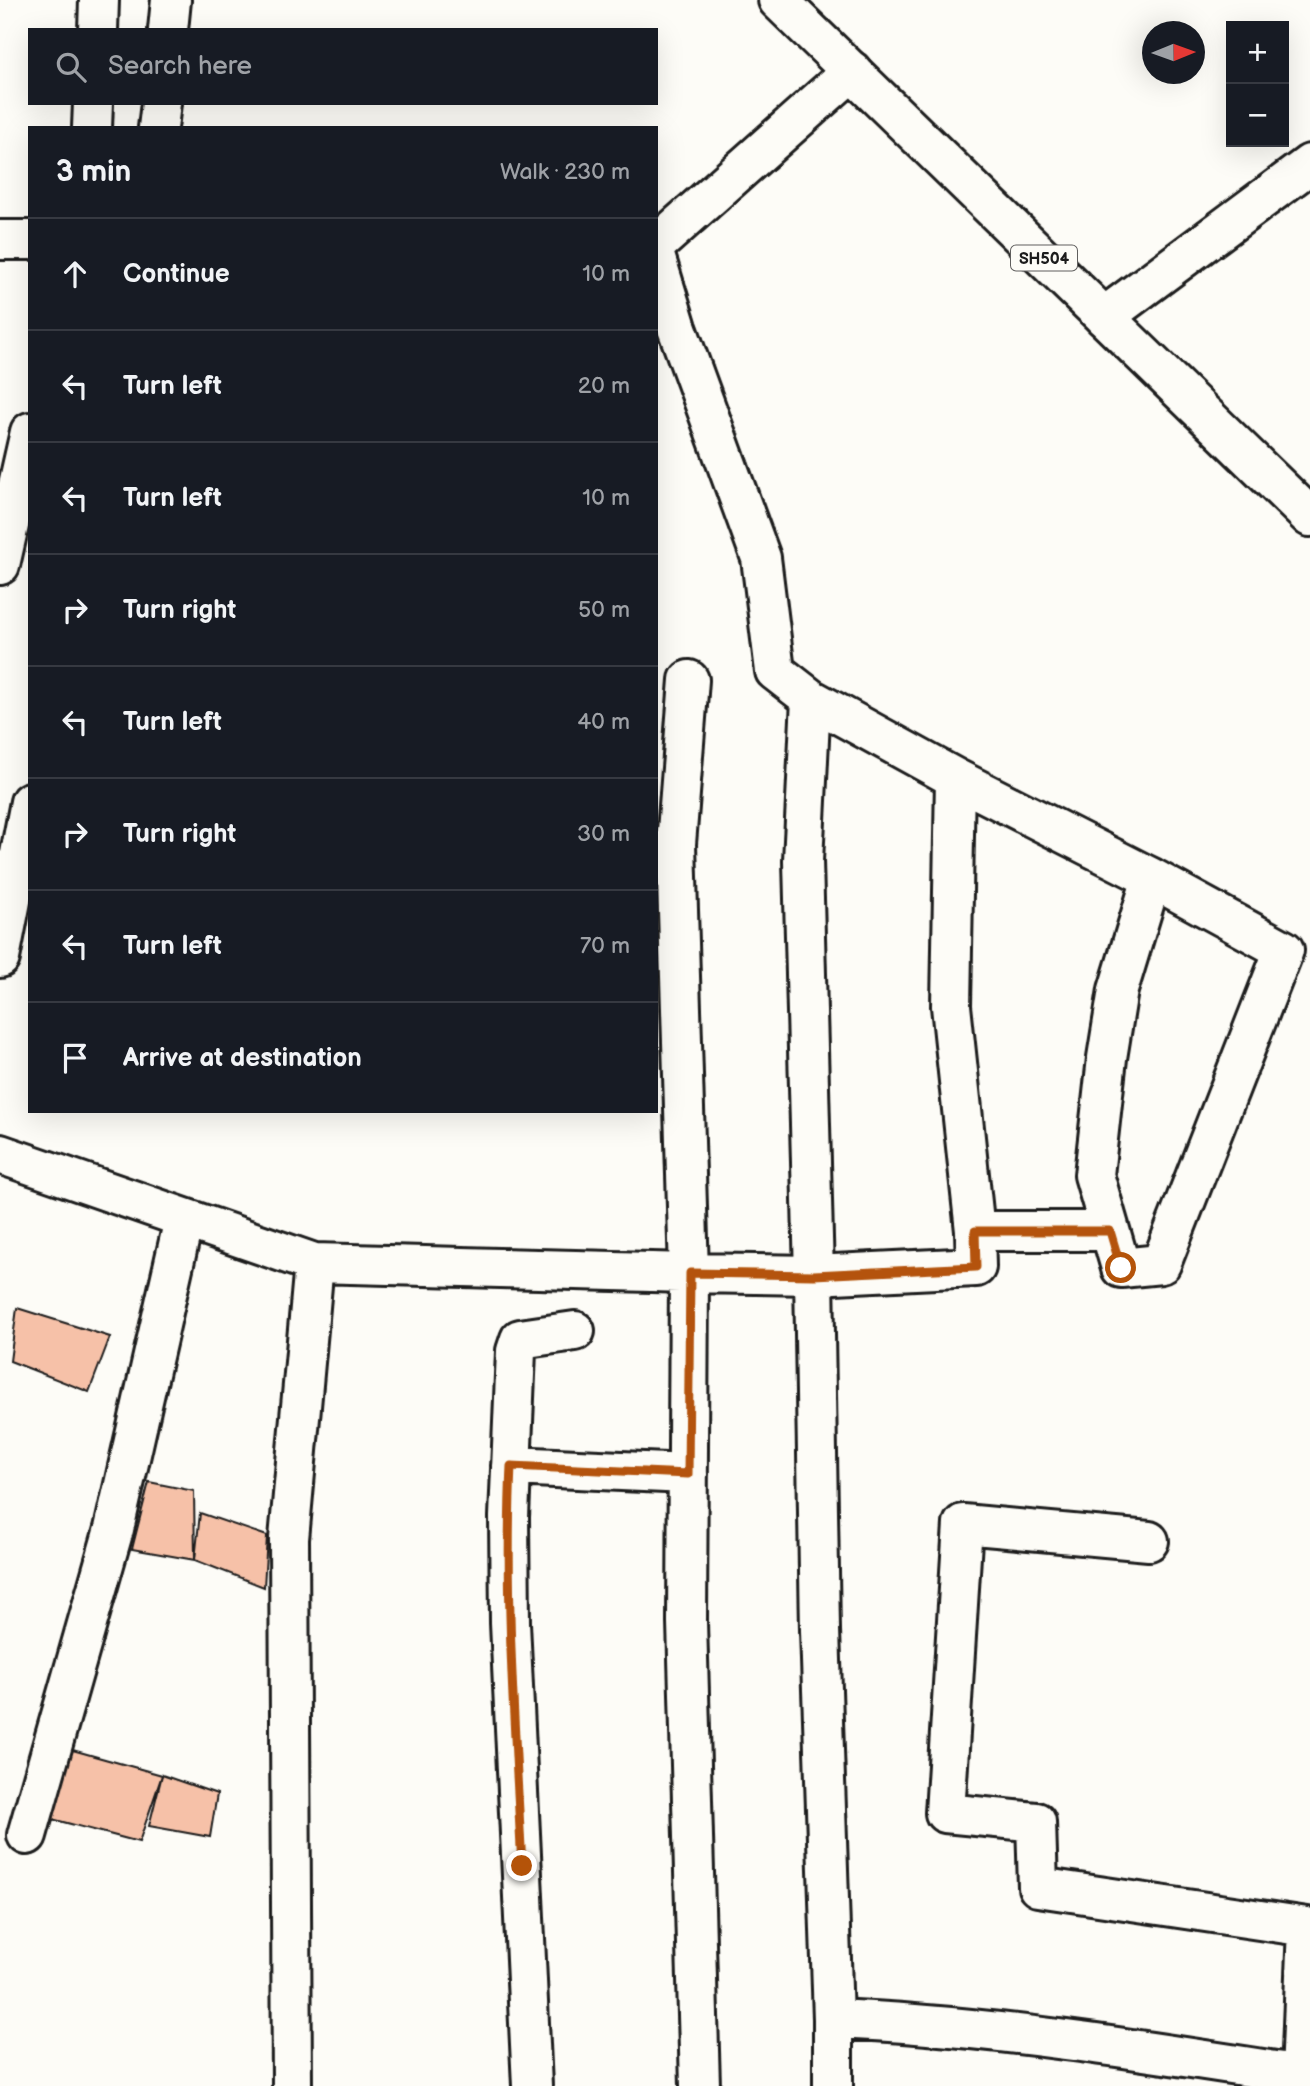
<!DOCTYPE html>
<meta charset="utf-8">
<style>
body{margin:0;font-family:"Balsamiq Sans",sans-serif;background:#20242c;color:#f1f3f6}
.controls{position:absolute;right:21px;top:21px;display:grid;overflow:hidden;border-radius:0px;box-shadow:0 7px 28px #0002}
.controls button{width:63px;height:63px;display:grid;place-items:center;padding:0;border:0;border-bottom:2px solid #363941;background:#171b24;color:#f1f3f6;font:35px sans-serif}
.compass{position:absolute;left:1142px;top:21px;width:63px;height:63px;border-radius:50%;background:#171b24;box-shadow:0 7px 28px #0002;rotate:89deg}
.stop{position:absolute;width:21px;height:21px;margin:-16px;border:5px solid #b45309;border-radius:50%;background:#fff}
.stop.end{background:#b45309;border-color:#fff;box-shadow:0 2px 7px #0008}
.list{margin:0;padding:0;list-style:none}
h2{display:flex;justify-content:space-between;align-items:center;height:91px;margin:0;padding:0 28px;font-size:30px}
h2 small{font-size:23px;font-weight:400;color:#9ea1a6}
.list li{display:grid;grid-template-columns:46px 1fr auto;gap:21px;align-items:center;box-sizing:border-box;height:112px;padding:0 28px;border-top:2px solid #363941}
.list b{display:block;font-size:26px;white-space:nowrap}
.list em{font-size:23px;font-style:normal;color:#9ea1a6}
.icon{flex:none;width:38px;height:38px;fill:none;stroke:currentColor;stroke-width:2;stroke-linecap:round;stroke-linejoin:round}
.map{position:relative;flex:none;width:1310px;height:2086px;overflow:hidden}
.search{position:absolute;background:#171b24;box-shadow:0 7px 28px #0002;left:28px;top:28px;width:630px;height:77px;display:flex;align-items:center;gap:18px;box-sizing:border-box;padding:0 24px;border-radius:0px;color:#9ea1a6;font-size:26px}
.panel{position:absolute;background:#171b24;box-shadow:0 7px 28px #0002;left:28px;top:126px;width:630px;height:987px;border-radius:0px}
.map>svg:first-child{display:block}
.building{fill:#f6c1a8;stroke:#1c1c1c;stroke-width:2}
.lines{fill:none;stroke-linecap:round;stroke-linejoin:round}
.minor-casing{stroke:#1c1c1c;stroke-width:44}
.major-casing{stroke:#1c1c1c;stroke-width:44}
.minor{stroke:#fdfcf7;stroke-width:38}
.major{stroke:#fdfcf7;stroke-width:38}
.route{stroke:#b45309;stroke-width:9}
.labels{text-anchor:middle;stroke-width:5;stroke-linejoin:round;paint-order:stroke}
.shield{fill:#fdfcf7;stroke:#605f5e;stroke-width:2}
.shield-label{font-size:16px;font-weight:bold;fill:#1c1c1c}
</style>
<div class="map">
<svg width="1310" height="2086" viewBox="0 0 1310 2086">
<rect width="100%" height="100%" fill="#fdfcf7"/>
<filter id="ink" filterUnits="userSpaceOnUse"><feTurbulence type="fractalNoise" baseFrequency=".0143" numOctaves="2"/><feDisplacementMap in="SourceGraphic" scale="14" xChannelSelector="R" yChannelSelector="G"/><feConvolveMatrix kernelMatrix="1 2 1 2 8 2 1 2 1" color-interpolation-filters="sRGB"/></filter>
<g filter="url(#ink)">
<!-- building -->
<path class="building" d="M17,1308L110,1337L89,1392L10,1361Z
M149,1482L194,1491L195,1560L132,1549Z
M200,1513L267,1536L264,1587L195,1560Z
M69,1749L162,1775L139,1842L33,1814Z
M162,1775L217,1794L210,1837L149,1826Z"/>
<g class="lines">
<!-- minor casing -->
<g class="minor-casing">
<path id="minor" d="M98,30L99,0
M168,30L171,0
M92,128L93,103
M158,128L161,103
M0,240H30
M656,245L852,71
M656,259L677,328L761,558L775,671L811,699L955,778L951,1006L975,1231L976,1267L814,1275L803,861L811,699
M1104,317L1310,164
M0,565L30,432
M955,778L1144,874L1152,878L1284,950L1161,1264L1121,1268L1094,1175L1107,1058L1118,990L1152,878
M0,958L30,802
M0,1154L314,1263L289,1539L292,2086
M975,1231H1110
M314,1263L689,1273L676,844L689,680
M511,1466L688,1474
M1149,1541L963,1524L945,1813L1036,1822L1038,1887L1307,1927L1301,2075
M27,1835L114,1529L184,1219
M833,2019V2086
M532,2086L510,1623L509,1517L516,1351L520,1339L575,1331
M700,2086L687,1622L689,1273L814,1275L820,1630L833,2019C988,2025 1148,2051 1301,2075L1307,2086"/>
</g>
<!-- major casing -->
<g class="major-casing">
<path id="major" d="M778,0L1310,517"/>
</g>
<!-- minor -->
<use href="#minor" class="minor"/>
<!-- major -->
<use href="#major" class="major"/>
</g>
</g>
<g class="lines" filter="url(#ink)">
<!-- route -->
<path class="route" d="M522,1866C515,1733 505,1599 511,1466L688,1474L690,1273L814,1275L976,1267L975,1231H1110L1121,1268"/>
</g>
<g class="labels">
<!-- shield labels -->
<rect class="shield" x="1011" y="245.5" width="66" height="25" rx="5"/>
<g class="shield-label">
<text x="1044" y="264">SH504</text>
</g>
</g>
</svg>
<div class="controls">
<button>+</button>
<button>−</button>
</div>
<svg class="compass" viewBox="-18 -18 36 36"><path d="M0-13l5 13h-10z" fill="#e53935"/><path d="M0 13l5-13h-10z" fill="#9ea1a6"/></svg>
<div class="stop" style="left:1121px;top:1268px"></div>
<div class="stop end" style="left:522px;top:1866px"></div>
<div class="search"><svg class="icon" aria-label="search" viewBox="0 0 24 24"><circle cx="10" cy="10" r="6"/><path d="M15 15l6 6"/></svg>Search here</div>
<section class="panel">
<h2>3 min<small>Walk · 230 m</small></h2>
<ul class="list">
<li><svg class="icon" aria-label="ahead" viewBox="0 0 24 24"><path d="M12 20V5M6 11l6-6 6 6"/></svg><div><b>Continue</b></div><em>10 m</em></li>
<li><svg class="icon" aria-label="left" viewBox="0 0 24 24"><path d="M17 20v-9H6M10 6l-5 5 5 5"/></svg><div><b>Turn left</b></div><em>20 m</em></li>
<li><svg class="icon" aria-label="left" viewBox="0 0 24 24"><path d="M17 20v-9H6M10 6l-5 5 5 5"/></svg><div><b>Turn left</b></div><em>10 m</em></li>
<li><svg class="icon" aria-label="right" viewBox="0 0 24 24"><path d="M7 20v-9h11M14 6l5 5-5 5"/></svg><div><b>Turn right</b></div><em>50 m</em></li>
<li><svg class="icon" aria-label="left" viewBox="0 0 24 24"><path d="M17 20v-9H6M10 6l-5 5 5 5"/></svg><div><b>Turn left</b></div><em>40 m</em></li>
<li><svg class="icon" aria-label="right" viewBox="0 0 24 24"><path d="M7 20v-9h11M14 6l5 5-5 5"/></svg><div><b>Turn right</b></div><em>30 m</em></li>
<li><svg class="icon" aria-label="left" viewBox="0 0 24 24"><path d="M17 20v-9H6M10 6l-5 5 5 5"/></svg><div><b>Turn left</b></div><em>70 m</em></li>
<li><svg class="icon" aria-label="arrive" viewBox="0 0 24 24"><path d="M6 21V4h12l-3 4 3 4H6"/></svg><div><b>Arrive at destination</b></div></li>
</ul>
</section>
</div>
